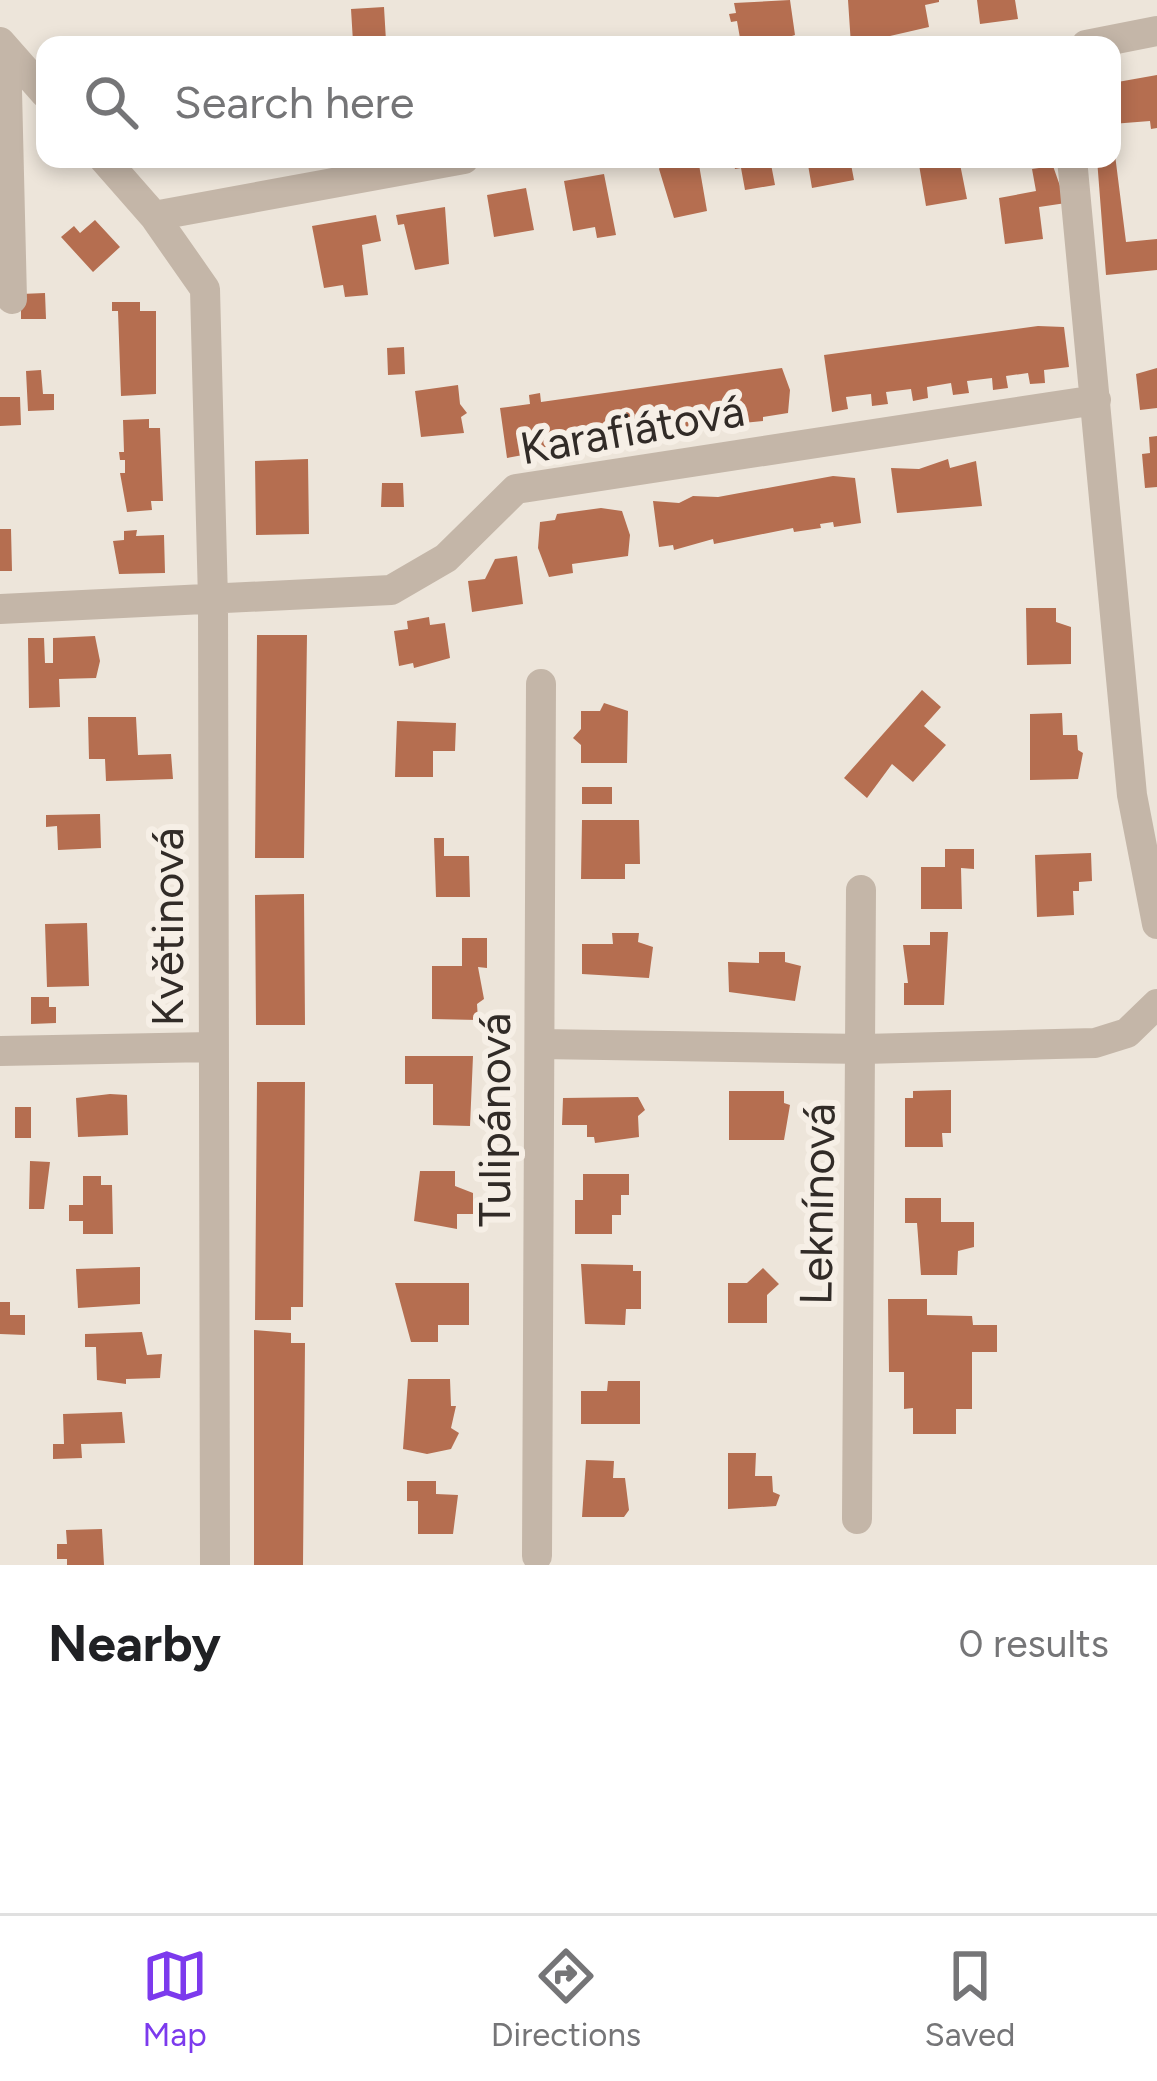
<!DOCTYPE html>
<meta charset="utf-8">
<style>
body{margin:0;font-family:Figtree,sans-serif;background:#f2f2f2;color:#202124}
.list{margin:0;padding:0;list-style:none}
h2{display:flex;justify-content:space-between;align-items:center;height:156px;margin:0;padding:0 48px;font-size:51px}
h2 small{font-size:39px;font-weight:400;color:#757577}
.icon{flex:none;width:66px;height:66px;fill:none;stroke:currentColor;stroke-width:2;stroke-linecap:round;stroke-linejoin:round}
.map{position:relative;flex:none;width:1157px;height:1565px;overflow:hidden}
.search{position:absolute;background:#fff;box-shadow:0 6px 18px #0003;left:36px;right:36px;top:36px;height:132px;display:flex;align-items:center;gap:30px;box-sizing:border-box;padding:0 42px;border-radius:24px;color:#757577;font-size:45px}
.sheet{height:348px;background:#fff}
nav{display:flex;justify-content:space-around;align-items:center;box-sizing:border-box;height:168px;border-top:3px solid #e0e0e0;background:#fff;font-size:33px;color:#757577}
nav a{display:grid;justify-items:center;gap:6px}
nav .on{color:#7c3aed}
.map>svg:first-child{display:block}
.building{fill:#b56e50}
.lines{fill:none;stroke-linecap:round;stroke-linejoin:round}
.minor{stroke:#c4b6a8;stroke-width:30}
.labels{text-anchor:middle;stroke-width:12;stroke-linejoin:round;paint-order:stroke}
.street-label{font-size:45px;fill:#312b27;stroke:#f6efe6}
</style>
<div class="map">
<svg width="1157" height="1565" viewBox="0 0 1157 1565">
<rect width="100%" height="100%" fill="#ede5da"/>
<!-- building -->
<path class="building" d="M790,0L795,35L764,45L741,44L737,21L731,22L729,14L736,13L734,3Z
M848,0H939V2L925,5L929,27L851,45Z
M977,0H1015L1018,19L980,24Z
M384,7L386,41L353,42L351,9Z
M1157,75V128L1151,129L1150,121L1112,124V83Z
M1112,131L1126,242L1157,239V270L1106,275L1097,159H1112Z
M698,159L707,211L674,218L659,169L662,163Z
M740,159H770L775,185L745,190L741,168L735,169L733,160Z
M807,159H850L854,180L812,188Z
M918,159H959L967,199L926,206Z
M1053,166L1066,203L1039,207L1043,239L1005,244L999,198L1036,191L1032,169Z
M604,174L616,235L597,238L595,227L573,231L564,181Z
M526,188L534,230L494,237L487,195Z
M445,207L449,264L415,270L404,224L398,225L396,215Z
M376,215L381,241L362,245L368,295L345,297L343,285L324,288L312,226Z
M95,220L120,247L93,272L61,237L74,226L80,233Z
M45,293L46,319H21V294Z
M112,302H140V311H156V394L121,396L118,311H112Z
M1038,326L1064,327L1069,367L1044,370L1045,383L1030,384L1028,373L1006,376L1008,388L993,390L992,378L967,381L969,393L953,395L951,383L927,387L928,398L913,401L911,389L886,392L888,404L872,406L871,394L846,397L848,409L832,412L824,355Z
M404,347L405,374L388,375L387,348Z
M782,368L790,390L788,413L763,417V421L643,433V438L628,440L627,436L588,446V442L548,452L547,447L522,450L523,455L507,458L500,408L530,404L529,395L540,393L541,402Z
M1157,368V408L1140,410L1136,374Z
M41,370L43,394H54V410L28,411L26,371Z
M458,385L460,404L467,413L461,417L464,433L421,437L415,391Z
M0,397H20L21,425L0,426Z
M149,419V428H160L163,501H151L152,510L127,512L120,473H125V460H120L119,452H124L123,420Z
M1157,436V487L1145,488L1142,454L1150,453L1149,437Z
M308,459L309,534L256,535L255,461Z
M948,459L950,468L976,461L982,506L897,513L891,468L919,469Z
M833,476L855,478L861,523L834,527L833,522L820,524L821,528L794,532L793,528L714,544L713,539L674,550L673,545L659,547L653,501L679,503L693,496L718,497Z
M382,483H403L404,507H381Z
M601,508L622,511L630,535L628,556L572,564L573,573L549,577L538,548L540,522L555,520L557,514Z
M0,529H11L12,571H0Z
M137,530L136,536L164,535L165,573L119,574L113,541L124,540V531Z
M517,556L523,604L472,612L468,581L485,579L495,559Z
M1026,608H1056V622L1071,627V664L1027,665Z
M429,617L430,625L445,623L450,658L414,668L413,663L399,666L394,631L408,629L407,621Z
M257,635H307L304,858H255Z
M95,636L100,661L96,678L59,679L60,707L29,708L28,638H44L45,663H53V638Z
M922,690L941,707L924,726L946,745L913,782L892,764L867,798L844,778Z
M604,703L628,711L627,763H581V745L573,738L581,729V711H600Z
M1062,713L1063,735H1077L1078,750L1083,753L1078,779L1030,780V714Z
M88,717H136L138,755L171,754L173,779L106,781L105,759H89Z
M397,721L456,723L455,751H433V777H395Z
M582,787H612V804H582Z
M100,814L101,848L58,850L57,826L46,827V815Z
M582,820H639L640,864H625V879H581Z
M434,838H444V856H469L470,897H436Z
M945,849H974V869L961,868L962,909H921V867H945Z
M1091,853L1092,881L1079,882V891H1073L1074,915L1037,917L1035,855Z
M304,894L305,1025H256L255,895Z
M87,923L89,986L47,987L45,924Z
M930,932H948L944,1005H904V983H908L903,945H930Z
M612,933H639L638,942L653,947L649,978L582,974V944H613Z
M462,938H487V968L478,967L484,999L477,1004L478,1020L432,1019V966H462Z
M759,952H785V962L801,966L795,1001L729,992L728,962L759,963Z
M31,997H49V1007H56V1023L31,1024Z
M405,1056H473L470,1126L433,1125V1084H405Z
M257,1082H305L303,1307H291V1320H255Z
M951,1090V1133H942L943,1147H905V1098H913V1091Z
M729,1091H784V1103L790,1105L784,1140H729Z
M110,1094L127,1095L128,1135L78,1137L76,1098Z
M638,1097L645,1110L638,1116L639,1137L595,1143L594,1137H587V1125H562L563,1098Z
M15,1107H31V1138H15Z
M30,1161L50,1162L44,1209H29Z
M420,1171H455V1186L473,1193V1214H457V1229L414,1221Z
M583,1174H629V1195H621V1215H612V1234H575V1200H583Z
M83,1176H101V1185H112L113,1234H83V1221H69V1205H83Z
M905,1198H941V1222H974V1247L958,1251L957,1275H921L917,1223H905Z
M581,1264L633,1265V1271H641V1309H626L625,1325L585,1324Z
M140,1267V1304L78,1308L76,1269Z
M763,1268L779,1284L767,1295V1323H728V1283H747Z
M395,1283H469V1325H438V1342H411Z
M888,1299H927V1315L972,1316L973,1325H997V1352H972V1409H956V1434H913V1408L904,1409V1372H889Z
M0,1302H10V1315H25V1335L0,1334Z
M254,1330L291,1333V1343H305L303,1565H254Z
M142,1332L147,1355L162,1354L160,1378L126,1379V1384L97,1380L96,1347H85V1334Z
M408,1379H450L451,1406H456L451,1428L459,1433L451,1449L427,1454L403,1449Z
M608,1381H640V1424H581V1391H607Z
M122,1412L125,1443L81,1444L82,1458L53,1459V1444H64L63,1414Z
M728,1453H756L755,1476H772L773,1492L780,1495L776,1506L728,1509Z
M586,1460L614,1461L613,1478H625L629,1510L624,1517H582Z
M407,1481H436V1494L458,1495L453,1534H418V1501H407Z
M102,1529L104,1565H67V1559H57V1544H67L66,1530Z"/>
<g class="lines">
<!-- minor -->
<path class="minor" d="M0,42L45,93
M1086,45L1157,31
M6,49L12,299
M104,159L154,216L205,289L213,600L215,1565
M1072,159L1132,795L1157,924
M154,216L464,159
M0,609L391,590L446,558L516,489L1096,400
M540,1044L864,1049L1095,1043L1127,1033L1157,1004
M0,1051L212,1047
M857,1519L861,890
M537,1556L541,684"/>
</g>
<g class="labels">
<!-- street labels -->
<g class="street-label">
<text transform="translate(632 429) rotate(-10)" y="16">Karafiátová</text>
<text transform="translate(167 927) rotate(-90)" y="16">Květinová</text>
<text transform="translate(494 1120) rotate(-90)" y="16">Tulipánová</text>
<text transform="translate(817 1204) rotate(-89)" y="16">Leknínová</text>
</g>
</g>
</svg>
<div class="search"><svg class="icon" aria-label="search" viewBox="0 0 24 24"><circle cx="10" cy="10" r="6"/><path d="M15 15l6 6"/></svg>Search here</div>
</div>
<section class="sheet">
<h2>Nearby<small>0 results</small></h2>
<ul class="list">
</ul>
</section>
<nav>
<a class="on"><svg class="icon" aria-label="map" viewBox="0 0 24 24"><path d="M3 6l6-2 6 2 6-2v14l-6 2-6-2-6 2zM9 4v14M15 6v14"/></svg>Map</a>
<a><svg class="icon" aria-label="directions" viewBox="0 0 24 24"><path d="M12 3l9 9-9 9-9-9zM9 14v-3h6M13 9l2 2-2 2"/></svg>Directions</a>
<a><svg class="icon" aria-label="saved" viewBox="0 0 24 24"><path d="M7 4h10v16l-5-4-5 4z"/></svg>Saved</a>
</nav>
